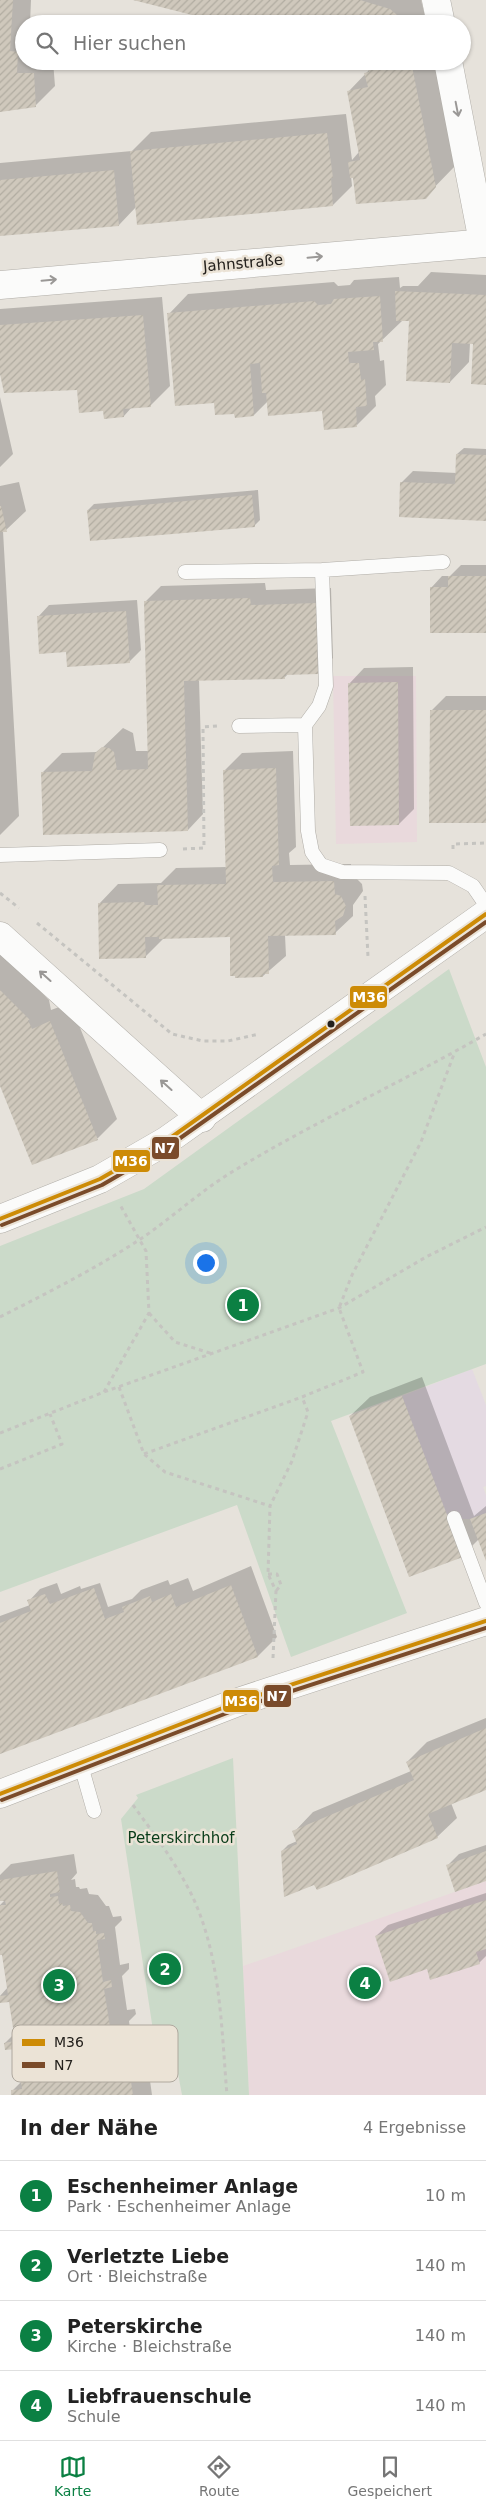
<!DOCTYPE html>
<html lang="de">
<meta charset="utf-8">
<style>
body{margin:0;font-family:"DejaVu Sans",sans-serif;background:#f6f6f6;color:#222}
.you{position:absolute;left:205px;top:1262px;width:18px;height:18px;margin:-12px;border:4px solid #fff;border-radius:50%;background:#1a73e8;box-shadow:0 0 0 8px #1a73e833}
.badge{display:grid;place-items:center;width:32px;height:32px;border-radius:50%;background:#0b8043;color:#fff;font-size:16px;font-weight:700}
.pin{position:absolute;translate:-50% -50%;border:2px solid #fff;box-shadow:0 1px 5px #0006}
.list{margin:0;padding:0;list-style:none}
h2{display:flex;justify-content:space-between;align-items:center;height:65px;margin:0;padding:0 20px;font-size:21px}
h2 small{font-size:16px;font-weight:400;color:#767676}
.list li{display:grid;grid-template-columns:32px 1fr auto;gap:15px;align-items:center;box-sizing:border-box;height:70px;padding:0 20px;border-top:1px solid #e0e0e0}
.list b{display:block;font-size:19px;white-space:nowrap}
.list p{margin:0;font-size:16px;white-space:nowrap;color:#767676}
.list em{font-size:16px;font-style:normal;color:#767676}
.icon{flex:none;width:28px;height:28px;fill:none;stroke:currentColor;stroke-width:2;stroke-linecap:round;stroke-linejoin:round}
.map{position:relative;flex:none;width:486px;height:2095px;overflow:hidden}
.search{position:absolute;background:#fff;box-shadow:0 1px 4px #0004;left:15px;right:15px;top:15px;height:55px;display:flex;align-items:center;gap:12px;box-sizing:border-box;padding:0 18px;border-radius:28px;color:#767676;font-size:19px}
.sheet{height:345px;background:#fff}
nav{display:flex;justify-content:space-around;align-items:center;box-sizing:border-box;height:70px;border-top:1px solid #e0e0e0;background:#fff;font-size:14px;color:#767676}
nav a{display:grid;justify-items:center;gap:2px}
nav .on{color:#0b8043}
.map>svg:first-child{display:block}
.industrial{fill:#e4dae2}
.education{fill:#e9d9dc}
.green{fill:#cbdac9}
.shadow{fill:#0003}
.building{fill:url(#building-hatch)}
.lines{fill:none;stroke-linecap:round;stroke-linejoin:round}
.lane-casing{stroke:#b0ada7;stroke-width:15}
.street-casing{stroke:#b0ada7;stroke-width:29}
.secondary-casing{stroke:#b0ada7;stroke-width:29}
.path{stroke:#c5c4c0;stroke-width:3;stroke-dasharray:4 4;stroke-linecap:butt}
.lane{stroke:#fbfbfa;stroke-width:14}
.street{stroke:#fbfbfa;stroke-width:28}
.secondary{stroke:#fbfbfa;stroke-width:28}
.bus-1-casing{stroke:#ebe3d6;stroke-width:8}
.bus-2-casing{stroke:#ebe3d6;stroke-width:8}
.bus-1{stroke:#cd8b06;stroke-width:4}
.bus-2{stroke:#7a4b2a;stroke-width:4}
.oneway{stroke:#9a9896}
.bus-dot{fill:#23201c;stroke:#ebe3d6;stroke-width:2}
.labels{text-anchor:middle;stroke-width:5;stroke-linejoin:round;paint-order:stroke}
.street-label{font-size:15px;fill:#23201c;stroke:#ebe3d6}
.park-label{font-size:15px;fill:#093c19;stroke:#ebe3d6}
.key{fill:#ebe3d6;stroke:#afa89e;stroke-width:1}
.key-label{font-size:14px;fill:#23201c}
.line-badge{stroke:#ebe3d6;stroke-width:2}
.badge-label{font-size:14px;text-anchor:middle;font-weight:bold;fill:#fff}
</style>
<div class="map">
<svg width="486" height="2095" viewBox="0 0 486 2095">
<defs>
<pattern id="building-hatch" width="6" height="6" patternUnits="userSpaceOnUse" patternTransform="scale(1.25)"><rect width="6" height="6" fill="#cfc8bc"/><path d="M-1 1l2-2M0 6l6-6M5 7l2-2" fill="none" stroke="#b1aca1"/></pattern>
</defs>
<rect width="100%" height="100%" fill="#e6e2db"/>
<!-- industrial -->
<path class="industrial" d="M472,1369L486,1405V1486L483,1487L486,1495V1513L470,1519H448L402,1396Z"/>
<!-- education -->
<path class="education" d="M333,676H416L417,842L336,844Z
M486,1881V2095H249L243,1966Z"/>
<!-- green -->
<path class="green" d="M449,969L486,1067V1364L331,1421L407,1613L291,1657L237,1505L0,1592V1246L144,1189Z
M233,1758L249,2095H182L177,2068L159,2070L121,1819L138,1798L136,1795Z"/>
<!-- shadow -->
<path class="shadow" d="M0,0H31L30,24H24V61H53L55,86L35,106L0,111Z
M135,0H421L427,24H214L215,16Z
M368,61H434L455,166L425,197L351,176L352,186L333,205L136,207L119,225L0,235V163L132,151L151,132L346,114L352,160L359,152L349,91L370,69Z
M431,272L486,275V384L474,343H470L469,362L450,382L410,320L402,321L378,344L380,361L384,360L386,385L375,396L376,406L357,425L324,409L268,401L254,415L236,416V412L215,402L169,314L188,294L334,282L338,286L350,285L354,280L399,277L400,288L403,286H418Z
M162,297L170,386L150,406L132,407L124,416L105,409L78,388L0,368V309Z
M0,397L13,454L0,467Z
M464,448L486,449V520L401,483L413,471L457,473V454Z
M19,482L26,511L6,530L3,531L19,816L0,835V486Z
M258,490L260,520L254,526L88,510L94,504Z
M461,565H486V632L431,588L442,576H450Z
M265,583L266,590L331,588L333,658L318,673L288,674L285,677L199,679L203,814L188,830L42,773L62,753L98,752L123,728L133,733L136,751H149L146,601L161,586Z
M137,600L141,650L129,662L38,617L49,605Z
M413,667L414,809L399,824L349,684L364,668Z
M446,696H486V822L431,711Z
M293,751L296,847L289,853L290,865L351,864L352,877L356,878L362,884L363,891L353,905V916L335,933L285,935L286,956L263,976L231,936L164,938L145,957L99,904L118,884L161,883L176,868L227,867L224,771L242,753Z
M0,951L49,1000L51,1010L70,1003L117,1119L98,1138L33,1163L0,1083Z
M422,1377L474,1516L486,1506V1558L479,1539L462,1556L350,1416L370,1397Z
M251,1566L277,1637L258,1656L0,1753V1616L30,1605L29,1601L40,1589L57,1583L61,1594L80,1586L81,1589L100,1583L108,1607L132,1599L141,1590L168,1580L170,1585L188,1578L193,1591Z
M486,1718V1788L451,1803L457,1818L437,1837L282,1851L288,1845L297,1841L294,1832L313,1812L411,1771L407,1762L427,1742Z
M486,1845V1880L447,1866L459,1854Z
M74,1854L77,1873L71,1880L75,1879L76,1887H79L80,1889L87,1888L89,1894L98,1895L106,1906H109L113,1917L121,1916L122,1920L115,1927L120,1965L129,1963V1969L122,1976L127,2010L135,2009L136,2014L129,2021L134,2060L147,2059L152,2095H13L12,2091L22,2081L17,2047L5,2043L15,2033L10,2000L0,2002V1996L8,1987L3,1953L0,1954V1905L6,1899L0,1900V1875L11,1864Z
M486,1893V1956L479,1963L376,1936L388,1925Z"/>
<!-- building -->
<path class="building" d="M0,0H13L10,51L18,52L17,73H34L36,107L0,112Z
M133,0H360L390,9L403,20L404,24H213V17H200Z
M367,61H411L436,187L426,199L356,204L353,178H350L348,162L360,160L347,91L368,87L364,73L369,72Z
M327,133L333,178H331L333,206L137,225L130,151Z
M114,170L119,226L0,236V180Z
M395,291L486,295V385L471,384L473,344L452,343L450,383L406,381L409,321H396Z
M380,296L383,342H373L374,350L348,352L349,363H359L361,380L365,379L367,406L356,407L357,427L324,430L322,411L268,416L266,393H262L260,363L250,364L254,416L235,418L234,414L215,415L214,403L175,406L167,313L314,301L318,305L331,304L334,299Z
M143,315L151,407L123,409L124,417L104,419L103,411L79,413L77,390L4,393L0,374V325Z
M456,454L486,455V521L399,517L400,482L455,484Z
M252,495L255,527L90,541L87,510Z
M0,506H1L7,532H0Z
M448,576H486V633H430V587H448Z
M250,598L251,605L316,603L318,674L285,675V679L184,681L188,831L43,835L41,772L92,771L95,753L102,747L109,748L114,752L117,770L148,769L144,601Z
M126,611L130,663L67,667L66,652L39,654L37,616Z
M398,682L399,825L350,826L348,683Z
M430,710H486V823H429Z
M276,768L279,865L272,866L273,882L334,881L335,894L341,896L346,906L343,916L335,921L336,935L268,936L269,974H263V977L235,978V976H230V937L159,939V937H145L146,958L99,959L98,903L144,902L145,905H158L157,885L226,884L223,770Z
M0,990L30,1020H28L32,1029L50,1021L98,1140L32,1165L0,1086Z
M402,1396L463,1557L409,1577L349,1416Z
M486,1513V1561L470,1519Z
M231,1585L258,1657L0,1754V1623L31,1611L27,1600L45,1594L50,1604L94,1588L105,1619L124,1612L122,1607L150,1596L152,1602L171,1594L176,1607Z
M486,1728V1790L428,1814L438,1838L317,1890L314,1885L284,1897L281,1851L297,1844L292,1831L414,1780L406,1762Z
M486,1851V1881L455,1892L446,1865Z
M57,1871L60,1892L50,1894V1897L58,1896L59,1904L62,1903L63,1906L70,1905L71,1911L80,1912L88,1923H92L93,1931H96V1934L104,1933L105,1939L97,1940L103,1982L111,1980L112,1987L104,1989L110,2027L118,2026L119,2033L111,2034L117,2077L130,2075L133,2095H11V2090L22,2089L16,2049L5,2050L4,2043L15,2041L9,2002L0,2003V1996L8,1995L2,1955H0V1905H6L5,1901H0V1880Z
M486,1900V1949L476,1952L480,1964L430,1980L427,1969L390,1982L375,1936Z"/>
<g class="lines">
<!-- lane casing -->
<g class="lane-casing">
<path id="lane" d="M185,572L322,570L443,562
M305,725L319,706L326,686L322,570
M239,726L305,725L308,831L312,852L321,865L342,872L449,873L473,886L486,905
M0,855L160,850
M454,1518L486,1603
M80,1762L94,1811"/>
</g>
<!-- street casing -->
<g class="street-casing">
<path id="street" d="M436,0L441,24
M448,61L483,242
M0,285L486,243
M0,936L202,1118"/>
</g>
<!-- secondary casing -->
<g class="secondary-casing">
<path id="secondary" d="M0,1219L100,1179L166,1141L486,914
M0,1794L238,1702L486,1621"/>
</g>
<!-- path -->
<path class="path" d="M183,849L204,848L203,727L217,726
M453,849V844L486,843
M0,893L19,908
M365,896L368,957
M37,923L172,1034L203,1041H228L259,1034
M149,1313L175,1342L213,1354
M0,1317C47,1293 95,1269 139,1240C169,1220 196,1195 227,1175C311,1123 401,1083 486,1034
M119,1387L144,1454L165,1472L270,1506
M104,1392L149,1313L146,1251L119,1203
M0,1433L104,1392L339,1308L426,1257L486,1227
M144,1454L302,1397L363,1372L339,1308L352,1275L421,1142L454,1054
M0,1469L62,1444L50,1414
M268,1574H277L281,1585L276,1591
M273,1658L276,1591L268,1574L270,1506L292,1461L308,1412L302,1397
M133,1805C151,1830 171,1856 186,1884C221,1947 221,2025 227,2095"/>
<!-- lane -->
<use href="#lane" class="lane"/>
<!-- street -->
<use href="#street" class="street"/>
<!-- secondary -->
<use href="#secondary" class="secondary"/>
<!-- bus-1 casing -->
<g class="bus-1-casing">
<path id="bus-1" d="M0,1219L100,1179L166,1141L486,914
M0,1794L238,1702L486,1621"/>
</g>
<!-- bus-2 casing -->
<g class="bus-2-casing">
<path id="bus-2" d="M2,1225L102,1185L169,1146L486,922
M2,1800L240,1708L486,1628"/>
</g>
<!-- bus-1 -->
<use href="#bus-1" class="bus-1"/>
<!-- bus-2 -->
<use href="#bus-2" class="bus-2"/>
</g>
<!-- one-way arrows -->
<defs><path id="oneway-shaft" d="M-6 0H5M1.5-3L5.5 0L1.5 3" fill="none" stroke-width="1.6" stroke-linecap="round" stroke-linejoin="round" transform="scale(1.25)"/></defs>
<g class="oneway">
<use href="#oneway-shaft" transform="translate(457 109) rotate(79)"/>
<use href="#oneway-shaft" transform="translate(315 257) rotate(-5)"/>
<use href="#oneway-shaft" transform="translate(49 280) rotate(-5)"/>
<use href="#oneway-shaft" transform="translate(45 976) rotate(-138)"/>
<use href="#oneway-shaft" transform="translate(166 1085) rotate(-138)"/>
</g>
<!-- markers -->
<circle class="bus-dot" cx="331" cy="1024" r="4.5"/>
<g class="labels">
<!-- street labels -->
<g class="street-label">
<text transform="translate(243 263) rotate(-5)" y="5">Jahnstraße</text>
</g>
<!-- park labels -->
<g class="park-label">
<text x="181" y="1843">Peterskirchhof</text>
</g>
</g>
<!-- legend -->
<rect x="12" y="2025" width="166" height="57" rx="8" class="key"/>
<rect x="22" y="2039" width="23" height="7" fill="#cd8b06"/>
<rect x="22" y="2062" width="23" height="6" fill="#7a4b2a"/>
<g class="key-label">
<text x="54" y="2047">M36</text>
<text x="54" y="2070">N7</text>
</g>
<g class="line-badge">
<rect x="349" y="985" width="39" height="24" rx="5" fill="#cd8b06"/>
<rect x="151" y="1136" width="29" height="24" rx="5" fill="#7a4b2a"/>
<rect x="112" y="1149" width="39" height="24" rx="5" fill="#cd8b06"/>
<rect x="263" y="1684" width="29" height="24" rx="5" fill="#7a4b2a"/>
<rect x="222" y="1689" width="38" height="24" rx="5" fill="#cd8b06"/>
</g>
<g class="badge-label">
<text x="369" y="1002">M36</text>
<text x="165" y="1153">N7</text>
<text x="131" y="1166">M36</text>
<text x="277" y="1701">N7</text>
<text x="241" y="1706">M36</text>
</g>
</svg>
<div class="you"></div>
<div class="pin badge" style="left:243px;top:1305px">1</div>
<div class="pin badge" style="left:165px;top:1969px">2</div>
<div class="pin badge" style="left:59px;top:1985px">3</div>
<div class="pin badge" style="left:365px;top:1983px">4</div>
<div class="search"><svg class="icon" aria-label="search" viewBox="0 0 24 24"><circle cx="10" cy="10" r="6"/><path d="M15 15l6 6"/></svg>Hier suchen</div>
</div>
<section class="sheet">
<h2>In der Nähe<small>4 Ergebnisse</small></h2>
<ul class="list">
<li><span class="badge">1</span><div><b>Eschenheimer Anlage</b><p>Park · Eschenheimer Anlage</p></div><em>10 m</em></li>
<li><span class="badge">2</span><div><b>Verletzte Liebe</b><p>Ort · Bleichstraße</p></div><em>140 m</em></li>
<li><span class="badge">3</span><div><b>Peterskirche</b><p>Kirche · Bleichstraße</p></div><em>140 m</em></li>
<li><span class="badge">4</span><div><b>Liebfrauenschule</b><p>Schule</p></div><em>140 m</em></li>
</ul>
</section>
<nav>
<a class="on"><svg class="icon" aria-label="map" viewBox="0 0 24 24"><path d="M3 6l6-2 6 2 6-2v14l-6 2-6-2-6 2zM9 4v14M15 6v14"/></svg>Karte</a>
<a><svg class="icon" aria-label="directions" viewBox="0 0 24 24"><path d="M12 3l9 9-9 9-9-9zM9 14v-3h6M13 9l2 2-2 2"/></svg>Route</a>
<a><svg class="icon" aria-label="saved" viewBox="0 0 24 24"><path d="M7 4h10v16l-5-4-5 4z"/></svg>Gespeichert</a>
</nav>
